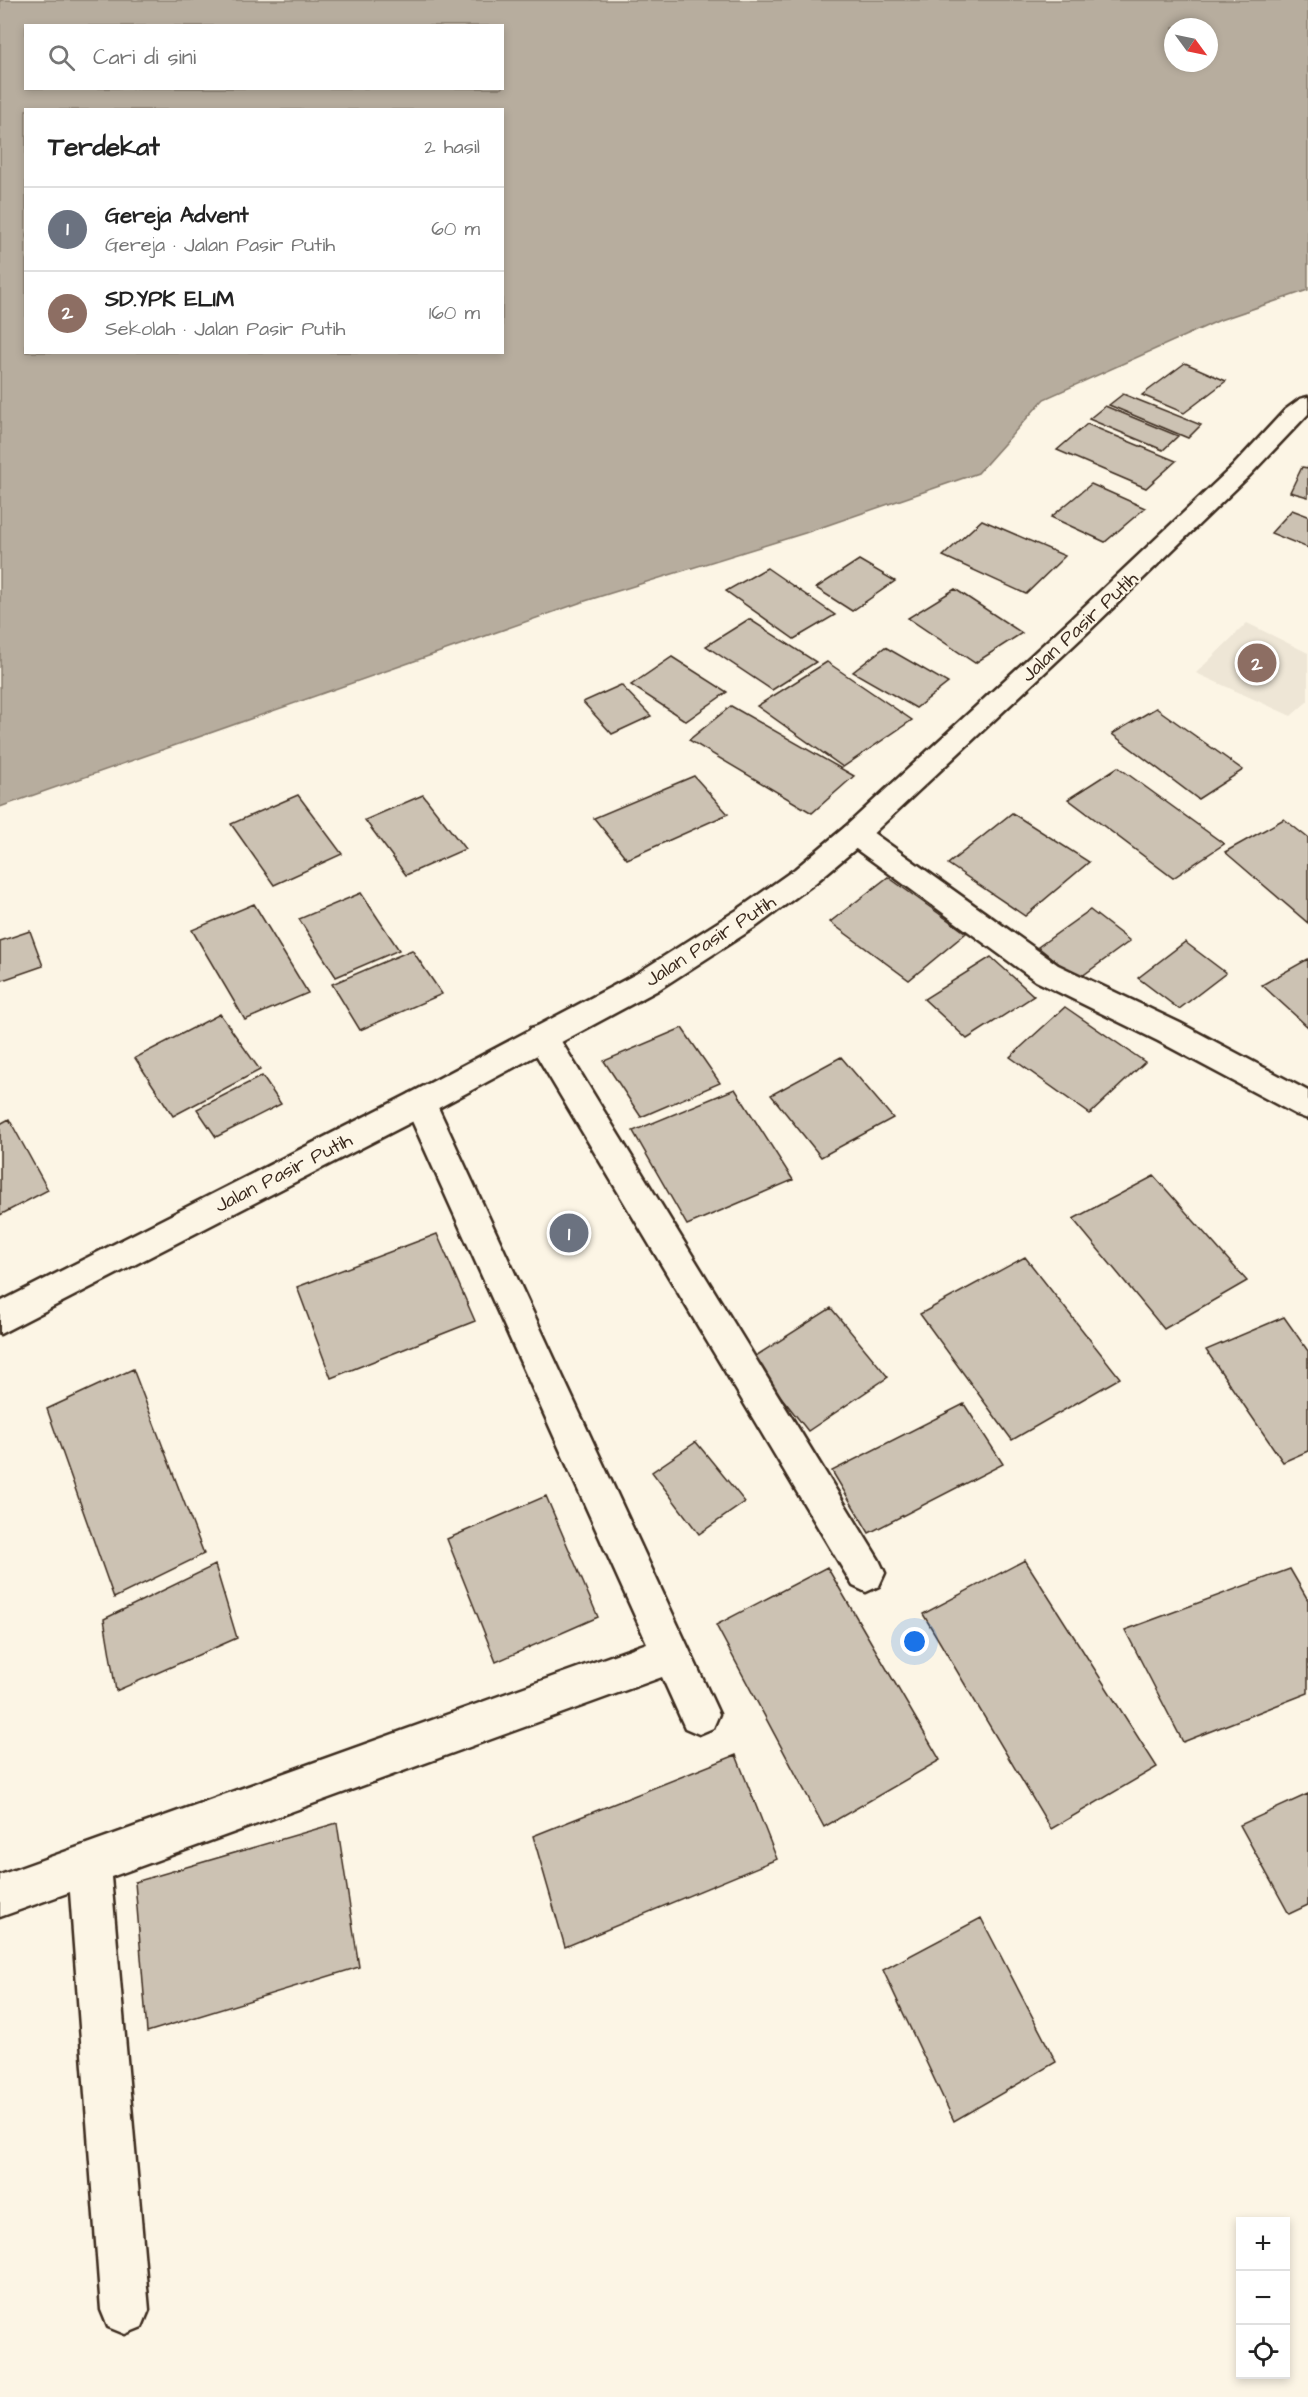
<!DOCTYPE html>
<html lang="id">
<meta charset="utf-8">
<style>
body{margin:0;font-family:"Architects Daughter",sans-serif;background:#f2f2f2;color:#222}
.controls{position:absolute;right:18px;bottom:18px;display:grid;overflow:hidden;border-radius:0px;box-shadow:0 3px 9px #0003}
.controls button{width:54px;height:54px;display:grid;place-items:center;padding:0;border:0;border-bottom:2px solid #e0e0e0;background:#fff;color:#222;font:30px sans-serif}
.compass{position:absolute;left:1164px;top:18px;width:54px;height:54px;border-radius:50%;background:#fff;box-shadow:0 3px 9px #0003;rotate:123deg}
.you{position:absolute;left:915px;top:1642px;width:21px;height:21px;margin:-15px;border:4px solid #fff;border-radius:50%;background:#1a73e8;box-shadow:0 0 0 9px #1a73e833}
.badge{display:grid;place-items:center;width:39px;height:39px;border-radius:50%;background:#0b8043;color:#fff;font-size:20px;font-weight:700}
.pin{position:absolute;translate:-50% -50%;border:3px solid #fff;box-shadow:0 2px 6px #0006}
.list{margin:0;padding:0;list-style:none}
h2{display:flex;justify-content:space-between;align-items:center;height:78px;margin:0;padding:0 24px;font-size:26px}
h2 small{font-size:20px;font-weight:400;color:#767676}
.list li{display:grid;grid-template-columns:39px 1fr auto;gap:18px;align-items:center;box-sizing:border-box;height:84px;padding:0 24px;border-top:2px solid #e0e0e0}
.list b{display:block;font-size:22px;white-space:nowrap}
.list p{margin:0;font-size:20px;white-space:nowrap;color:#767676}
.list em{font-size:20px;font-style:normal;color:#767676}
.icon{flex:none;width:33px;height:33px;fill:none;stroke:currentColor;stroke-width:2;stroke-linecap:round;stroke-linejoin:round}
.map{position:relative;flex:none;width:1308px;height:2397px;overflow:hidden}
.search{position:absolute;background:#fff;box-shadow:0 3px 9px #0003;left:24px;top:24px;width:480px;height:66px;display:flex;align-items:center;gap:15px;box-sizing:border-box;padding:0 21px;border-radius:0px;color:#767676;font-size:22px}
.panel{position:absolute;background:#fff;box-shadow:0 3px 9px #0003;left:24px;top:108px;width:480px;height:246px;border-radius:0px}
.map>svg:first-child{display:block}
.built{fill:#eee6d6}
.water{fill:#b7ad9e;stroke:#85796b;stroke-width:1.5;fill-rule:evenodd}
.building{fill:#ccc2b3;stroke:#3b2a1e;stroke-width:1.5}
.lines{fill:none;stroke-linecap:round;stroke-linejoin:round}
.street-casing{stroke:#3b2a1e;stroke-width:5}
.secondary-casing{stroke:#3b2a1e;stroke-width:5}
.street{fill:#fcf5e5;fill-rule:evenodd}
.secondary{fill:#fcf5e5;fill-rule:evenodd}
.labels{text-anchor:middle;stroke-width:4.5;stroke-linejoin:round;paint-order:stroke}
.street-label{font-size:20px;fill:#3b2a1e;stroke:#fcf5e5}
</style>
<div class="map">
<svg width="1308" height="2397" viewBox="0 0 1308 2397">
<rect width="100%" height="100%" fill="#fcf5e5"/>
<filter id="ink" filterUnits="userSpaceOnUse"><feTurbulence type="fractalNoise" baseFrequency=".0167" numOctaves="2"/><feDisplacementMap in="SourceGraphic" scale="12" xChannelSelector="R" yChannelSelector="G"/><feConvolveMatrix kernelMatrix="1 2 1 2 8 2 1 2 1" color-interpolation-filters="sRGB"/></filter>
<g filter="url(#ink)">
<!-- built -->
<path class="built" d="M1247,623L1308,653V701L1291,716L1196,673Z"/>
<!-- water -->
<path class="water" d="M0,0H1308V290L1220,320L1044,399L978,473L805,533L582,602L0,807ZM26,26H502V88H26ZM1173,27H1209V63H1173ZM26,110H502V352H26Z"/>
<!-- building -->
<path class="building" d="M1185,363L1226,381L1184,413L1142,395Z
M1123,394L1201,425L1188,438L1109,405Z
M1105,406L1178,436L1163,450L1089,419Z
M1087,424L1176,461L1146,488L1057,450Z
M1302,467L1308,468V497L1290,492Z
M1091,484L1145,508L1105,542L1051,517Z
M1292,510L1308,516V548L1271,533Z
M982,520L1065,556L1026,594L943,556Z
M859,560L895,581L852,611L816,588Z
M767,568L835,615L794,639L726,591Z
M955,589L1022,633L975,663L908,618Z
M749,619L816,662L772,690L706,646Z
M885,647L948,683L916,708L853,672Z
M672,657L727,692L686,721L631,685Z
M827,662L912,720L843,767L757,706Z
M621,685L651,716L612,734L583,702Z
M731,706L854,776L812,813L689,740Z
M1156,708L1243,770L1198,799L1112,734Z
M1118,767L1224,844L1173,878L1068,799Z
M694,776L728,814L627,859L594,818Z
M298,795L342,854L274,885L231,824Z
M423,795L465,849L406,875L365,820Z
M1012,813L1089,862L1025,916L948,864Z
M1284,819L1308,838V923L1225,852Z
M888,877L966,933L909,980L830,922Z
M361,893L399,950L336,977L299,919Z
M254,904L308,993L245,1020L192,930Z
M1090,910L1130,941L1078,979L1038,947Z
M30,931L43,966L0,981V941Z
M1185,942L1226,973L1179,1009L1138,978Z
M412,950L442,994L360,1030L332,984Z
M991,957L1034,996L967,1039L924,999Z
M1308,959V1027L1262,985Z
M1065,1007L1145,1062L1090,1114L1010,1057Z
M220,1014L260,1070L173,1116L135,1058Z
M682,1028L720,1083L641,1117L604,1061Z
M841,1057L893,1118L821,1157L771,1095Z
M262,1076L281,1104L216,1137L197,1109Z
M735,1089L793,1180L687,1225L633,1131Z
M9,1119L48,1190L0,1215V1124Z
M1154,1176L1247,1281L1164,1329L1073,1219Z
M437,1234L475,1321L331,1378L297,1287Z
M1025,1257L1120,1378L1012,1440L920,1314Z
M831,1308L888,1377L808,1431L751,1359Z
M1284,1317L1308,1351V1451L1283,1462L1206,1350Z
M133,1369L204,1554L114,1598L47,1409Z
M964,1404L1003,1464L869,1533L832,1471Z
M696,1442L745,1502L699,1534L652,1472Z
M546,1496L598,1617L496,1662L447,1539Z
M1025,1560L1157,1767L1051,1829L923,1614Z
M215,1565L237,1638L116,1691L104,1619Z
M827,1567L940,1760L824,1827L716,1625Z
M1290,1569L1308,1600V1693L1183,1742L1125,1630Z
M736,1755L777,1859L565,1947L533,1836Z
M1308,1794V1905L1289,1914L1240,1825Z
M337,1823L359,1967L147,2032L135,1882Z
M981,1918L1056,2062L954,2121L883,1970Z"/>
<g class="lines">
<!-- street casing -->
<g class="street-casing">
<path id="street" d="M855,824L865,827L1058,965L1180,1023L1308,1091V1119L1297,1115L1158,1041L1036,981L845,841L841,834L845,827Z
M542,1025L553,1028L879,1560L885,1573L879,1586L866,1592L853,1586L531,1046L527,1037L531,1028Z
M420,1090L431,1094L436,1103L719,1714L713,1728L699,1734L685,1728L662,1677L111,1877L149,2310L142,2327L125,2334L108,2327L101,2310L70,1892L0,1917V1875L647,1643L404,1103L409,1094Z"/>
</g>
<!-- secondary casing -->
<g class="secondary-casing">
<path id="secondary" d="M1308,397V414L1249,476L1090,630L865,841L815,883L757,926L658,990L431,1112L0,1334V1302L409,1094L636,974L737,910L795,869L845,827L1072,618L1233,466L1285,410L1300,399Z"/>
</g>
<!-- street -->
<use href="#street" class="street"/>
<!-- secondary -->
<use href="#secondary" class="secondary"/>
</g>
</g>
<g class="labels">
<!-- street labels -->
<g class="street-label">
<text transform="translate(1079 626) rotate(-43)" y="7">Jalan Pasir Putih</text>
<text transform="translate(710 940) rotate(-33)" y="7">Jalan Pasir Putih</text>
<text transform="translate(283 1172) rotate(-27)" y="7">Jalan Pasir Putih</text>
</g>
</g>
</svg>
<div class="controls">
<button>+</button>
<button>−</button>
<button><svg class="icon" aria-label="locate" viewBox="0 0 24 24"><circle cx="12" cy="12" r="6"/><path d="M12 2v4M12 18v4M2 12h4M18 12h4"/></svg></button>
</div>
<svg class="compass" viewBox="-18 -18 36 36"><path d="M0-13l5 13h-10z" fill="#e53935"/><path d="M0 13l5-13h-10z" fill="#767676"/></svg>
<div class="you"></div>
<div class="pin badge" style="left:569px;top:1233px;background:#6b7280">1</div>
<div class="pin badge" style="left:1257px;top:663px;background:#8d6e63">2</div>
<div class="search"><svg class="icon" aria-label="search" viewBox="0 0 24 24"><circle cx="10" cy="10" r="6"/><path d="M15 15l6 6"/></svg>Cari di sini</div>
<section class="panel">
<h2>Terdekat<small>2 hasil</small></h2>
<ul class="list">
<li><span class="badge" style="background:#6b7280">1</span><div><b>Gereja Advent</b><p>Gereja · Jalan Pasir Putih</p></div><em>60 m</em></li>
<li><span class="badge" style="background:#8d6e63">2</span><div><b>SD.YPK ELIM</b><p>Sekolah · Jalan Pasir Putih</p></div><em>160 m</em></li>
</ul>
</section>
</div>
